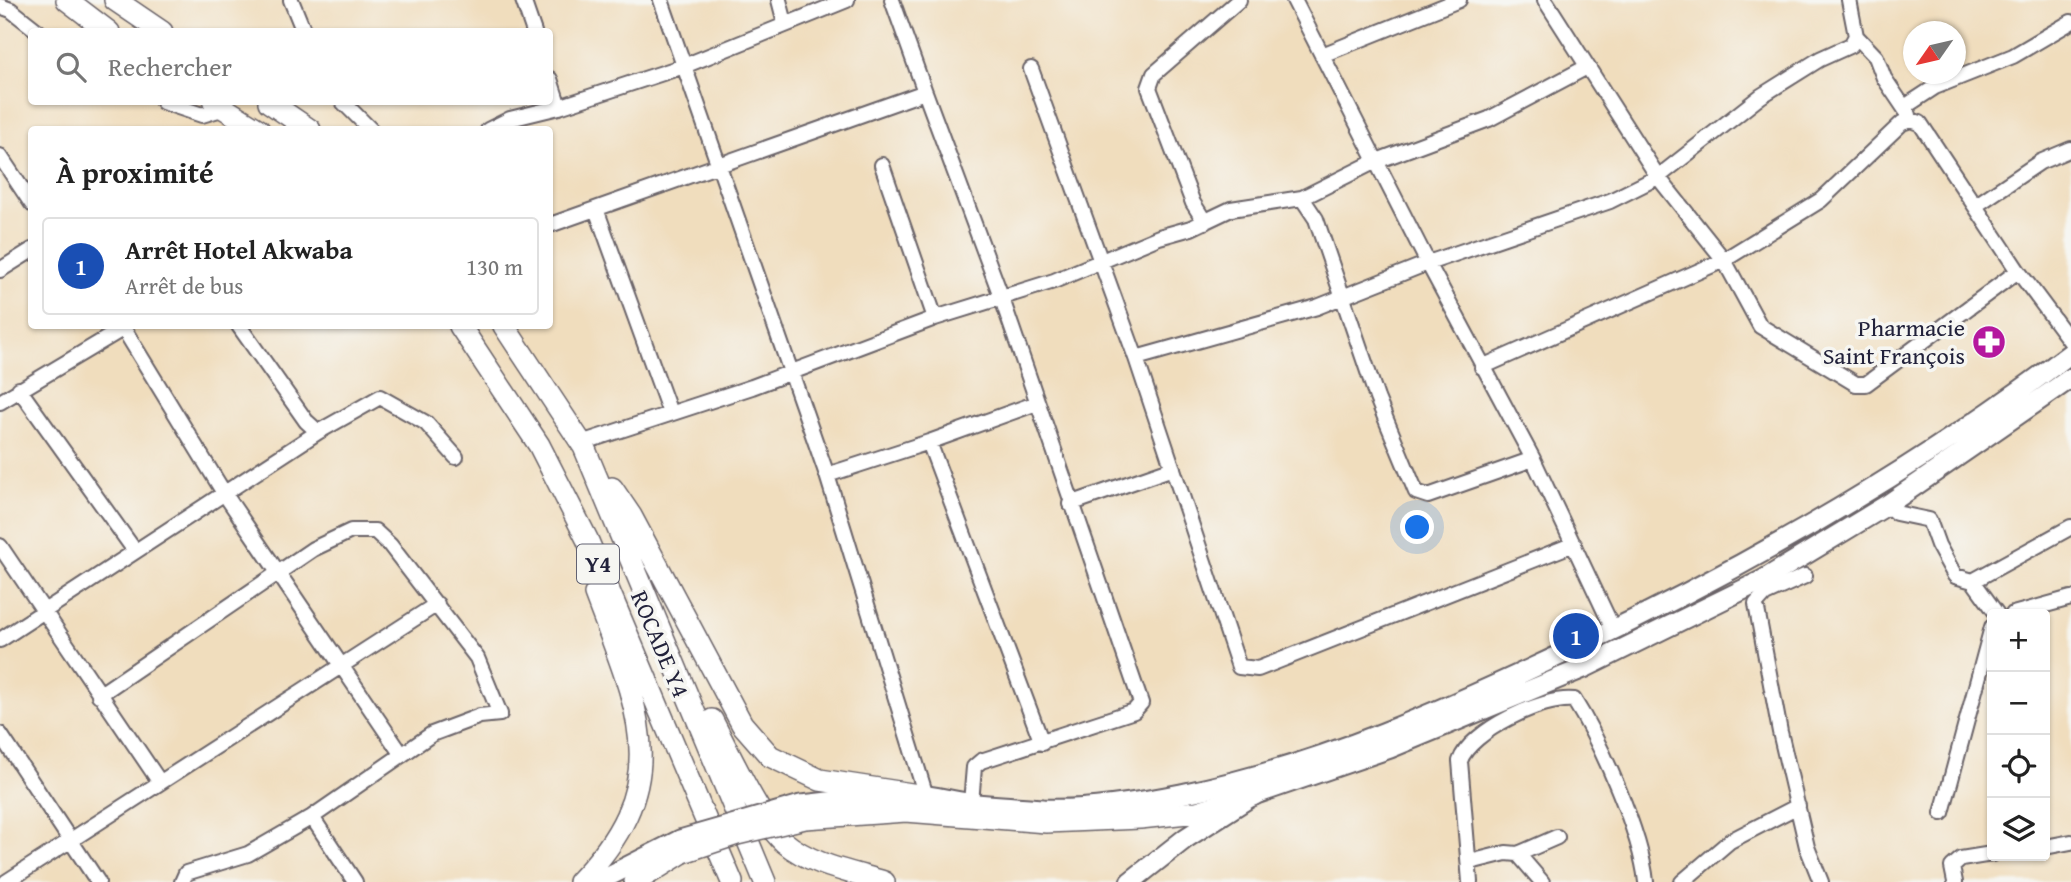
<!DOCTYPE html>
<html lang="fr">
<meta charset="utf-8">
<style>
body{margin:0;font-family:"Gentium Book Plus",serif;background:#f2f2f2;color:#222}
.controls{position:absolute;right:21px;bottom:21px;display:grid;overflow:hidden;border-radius:7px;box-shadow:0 2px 5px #0004}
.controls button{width:63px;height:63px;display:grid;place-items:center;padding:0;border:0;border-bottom:2px solid #e0e0e0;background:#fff;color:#222;font:35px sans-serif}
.compass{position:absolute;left:1903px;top:21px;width:63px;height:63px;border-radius:50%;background:#fff;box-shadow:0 2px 5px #0004;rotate:236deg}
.you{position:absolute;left:1418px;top:528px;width:24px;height:24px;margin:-18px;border:5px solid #fff;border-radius:50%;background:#1a73e8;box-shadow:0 0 0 10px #1a73e833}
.badge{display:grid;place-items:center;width:46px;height:46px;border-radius:50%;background:#0b8043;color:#fff;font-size:23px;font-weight:700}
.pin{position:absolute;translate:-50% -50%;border:4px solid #fff;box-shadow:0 2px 7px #0006}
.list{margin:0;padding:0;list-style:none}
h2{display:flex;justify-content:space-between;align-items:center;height:91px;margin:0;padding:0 28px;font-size:30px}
h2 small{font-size:23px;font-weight:400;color:#767676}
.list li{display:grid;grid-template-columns:46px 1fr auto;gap:21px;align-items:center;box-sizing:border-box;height:98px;margin:0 14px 14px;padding:0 14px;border:2px solid #e0e0e0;border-radius:7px}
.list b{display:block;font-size:26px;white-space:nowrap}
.list p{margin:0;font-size:23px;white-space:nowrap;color:#767676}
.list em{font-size:23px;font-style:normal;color:#767676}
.icon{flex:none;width:38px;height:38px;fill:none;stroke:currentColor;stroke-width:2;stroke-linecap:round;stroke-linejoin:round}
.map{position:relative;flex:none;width:2071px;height:882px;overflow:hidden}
.search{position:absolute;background:#fff;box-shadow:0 2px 5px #0004;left:28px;top:28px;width:525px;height:77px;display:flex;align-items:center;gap:18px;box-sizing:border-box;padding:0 24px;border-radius:7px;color:#767676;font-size:26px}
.panel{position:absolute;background:#fff;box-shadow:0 2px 5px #0004;left:28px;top:126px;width:525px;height:203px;border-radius:7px}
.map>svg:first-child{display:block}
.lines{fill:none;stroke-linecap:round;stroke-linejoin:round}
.minor-casing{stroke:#6a6368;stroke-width:18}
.major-casing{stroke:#6a6368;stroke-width:23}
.highway-casing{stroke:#6a6368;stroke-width:24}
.minor{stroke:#fff;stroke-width:14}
.major{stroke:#fff;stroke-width:19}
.highway{stroke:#fff;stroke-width:21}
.major-bridge-casing{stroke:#6a6368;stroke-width:23;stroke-linecap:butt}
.highway-bridge-casing{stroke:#6a6368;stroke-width:24;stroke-linecap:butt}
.major-bridge{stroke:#fff;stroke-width:19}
.highway-bridge{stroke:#fff;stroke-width:21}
.labels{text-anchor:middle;stroke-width:7;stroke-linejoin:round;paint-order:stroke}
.shield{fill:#f6f6f2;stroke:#626272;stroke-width:2}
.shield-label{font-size:23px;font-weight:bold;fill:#22223b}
.poi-label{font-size:24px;fill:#22223b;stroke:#f6f6f2;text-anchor:end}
.street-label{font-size:24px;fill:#22223b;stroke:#f6f6f2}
</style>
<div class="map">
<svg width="2071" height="882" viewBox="0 0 2071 882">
<rect width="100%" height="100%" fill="#f6f6f2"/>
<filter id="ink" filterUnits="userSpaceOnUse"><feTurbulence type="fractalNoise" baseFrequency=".0143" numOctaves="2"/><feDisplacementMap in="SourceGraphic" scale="14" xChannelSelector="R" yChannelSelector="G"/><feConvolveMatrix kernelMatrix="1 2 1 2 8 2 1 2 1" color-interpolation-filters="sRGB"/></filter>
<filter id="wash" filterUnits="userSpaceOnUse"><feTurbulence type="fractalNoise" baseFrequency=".00686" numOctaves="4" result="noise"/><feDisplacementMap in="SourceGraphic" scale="28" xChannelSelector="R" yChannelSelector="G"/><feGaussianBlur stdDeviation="1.57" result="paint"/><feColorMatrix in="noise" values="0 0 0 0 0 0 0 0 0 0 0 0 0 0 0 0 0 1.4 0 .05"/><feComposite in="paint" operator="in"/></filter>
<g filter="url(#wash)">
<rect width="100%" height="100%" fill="#f0ddbd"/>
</g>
<g filter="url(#ink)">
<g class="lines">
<!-- minor casing -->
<g class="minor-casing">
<path id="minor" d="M291,0L304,32
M523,0L534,32
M661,0L827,475L926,796
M779,0L785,23
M892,0L925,92
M1294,0L1428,263L1610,201L1658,177L1761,96L1820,59L1851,45L1856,36L1849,0
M1545,0L1658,177L1724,260L1760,326L1856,384H1866L2018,271
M0,6L11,10L39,32
M1856,36L1876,57L1884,78L1909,115
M1322,55L1459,0
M1031,69L1136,358L1239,667L1258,669L1574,544
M550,79L559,107L684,66L847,0
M163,102L202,115L225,108
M343,102L371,130
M1906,106L1935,87L2013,56L2071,22
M488,130L510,119L559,107
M0,156L32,204
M882,165L935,318
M1302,198L1374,162L1489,119L1585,68
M1975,206L2040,162L2071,149
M596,209L670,413
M1205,222L1193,203L1149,88L1154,74L1239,0
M550,225L925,92L1001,296L1141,703L1134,711L981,761L974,767L971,803
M0,270L32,250
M122,326L224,493L402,755
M239,326L306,421L318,432
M1136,358L1317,307L1428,263L1533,459L1614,631
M1482,367L1724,260L1821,200L1902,123L1911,120L1920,123L2018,271L2071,342
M19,389L135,551
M0,402L124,328
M1037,403L929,442L1042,743
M581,443L752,387L935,318L1054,281L1159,237L1191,228L1231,209L1302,198L1316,219L1377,398L1416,492L1428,496L1533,459
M827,475L929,442
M1070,504L1173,468
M1887,505L1896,513L1929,520L1938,545L1955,576L1973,581L1997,614
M0,546L159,781
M1805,576L1765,594L1756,604L1780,732L1807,847L1821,882
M1973,581L2071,527
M2013,614L2071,598
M0,640L318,432L380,397L426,423L456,457
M99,695L313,549L351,531H375L390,545L477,658L500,714L480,716L432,734L312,817L248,854L186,873L182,882
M0,734L98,882
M1942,813L1992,627
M312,817L355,882
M2045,847L2071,842
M1518,854L1557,837
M1470,862L1506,853L1518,854L1542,882
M6,882L437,604
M1470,882L1460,761C1470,731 1544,696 1574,700C1601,743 1641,833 1646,882
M1682,882L1730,841L1798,806
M1955,882L1952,867L1961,859L1992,854"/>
</g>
<!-- major casing -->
<g class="major-casing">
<path id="major" d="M801,805C839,802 881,793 919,795C935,796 951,801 967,803C992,806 1018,807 1043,809C1084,811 1141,802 1181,794C1320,766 1451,707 1577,647C1752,565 1917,469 2071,353
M597,882L680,840
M1130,882L1186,838L1253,795L1390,748L1586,667L1763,580L1887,505L2071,378"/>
</g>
<!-- highway casing -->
<g class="highway-casing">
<path id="highway" d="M67,0L109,32
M115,0L162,32
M214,102L259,130
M269,102L310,130
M460,326L539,445L587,539L732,882
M504,326L584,447L765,882
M612,488L631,516L742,724L770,756L820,780L918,795
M712,720C727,749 762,824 784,842C811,865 851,872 884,882
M805,818L906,811L1046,822L1140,818L1197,812L1253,795
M579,882C677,781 638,709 595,594
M635,882L683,852"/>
</g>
<!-- minor -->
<use href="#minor" class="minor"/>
<!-- major -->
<use href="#major" class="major"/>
<!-- highway -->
<use href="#highway" class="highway"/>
<!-- major-bridge casing -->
<g class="major-bridge-casing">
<path id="major-bridge" d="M680,840L801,805"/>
</g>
<!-- highway-bridge casing -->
<g class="highway-bridge-casing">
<path id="highway-bridge" d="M683,852L737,834L805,818"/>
</g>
<!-- major-bridge -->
<use href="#major-bridge" class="major-bridge"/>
<!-- highway-bridge -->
<use href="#highway-bridge" class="highway-bridge"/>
</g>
</g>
<!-- icons -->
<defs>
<g id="pharmacy-disc" transform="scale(1.75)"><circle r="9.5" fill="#b5179e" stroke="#f6f6f2"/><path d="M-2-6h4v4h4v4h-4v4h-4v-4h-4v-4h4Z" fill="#fff"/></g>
</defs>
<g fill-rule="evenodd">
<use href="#pharmacy-disc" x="1989" y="342"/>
</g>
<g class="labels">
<!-- shield labels -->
<rect class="shield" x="577" y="544.5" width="42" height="39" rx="5"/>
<g class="shield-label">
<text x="598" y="572">Y4</text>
</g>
<!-- poi labels -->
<g class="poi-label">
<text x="1965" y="336">Pharmacie<tspan x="1965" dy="28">Saint François</tspan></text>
</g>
<!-- street labels -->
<g class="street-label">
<text transform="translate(660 644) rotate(67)" y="8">ROCADE Y4</text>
</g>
</g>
</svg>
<div class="controls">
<button>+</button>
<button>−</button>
<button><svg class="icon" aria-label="locate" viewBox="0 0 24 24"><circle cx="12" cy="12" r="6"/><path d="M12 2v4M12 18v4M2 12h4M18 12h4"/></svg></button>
<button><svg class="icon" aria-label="layers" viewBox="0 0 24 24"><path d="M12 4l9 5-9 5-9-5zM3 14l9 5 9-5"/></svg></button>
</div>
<svg class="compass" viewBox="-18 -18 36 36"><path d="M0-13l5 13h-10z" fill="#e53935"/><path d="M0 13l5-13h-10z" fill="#767676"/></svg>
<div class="you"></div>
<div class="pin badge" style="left:1576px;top:636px;background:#1a4fb4">1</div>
<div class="search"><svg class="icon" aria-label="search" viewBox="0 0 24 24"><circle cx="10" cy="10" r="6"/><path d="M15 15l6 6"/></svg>Rechercher</div>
<section class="panel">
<h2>À proximité<small></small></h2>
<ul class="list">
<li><span class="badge" style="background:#1a4fb4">1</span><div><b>Arrêt Hotel Akwaba</b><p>Arrêt de bus</p></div><em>130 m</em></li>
</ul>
</section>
</div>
